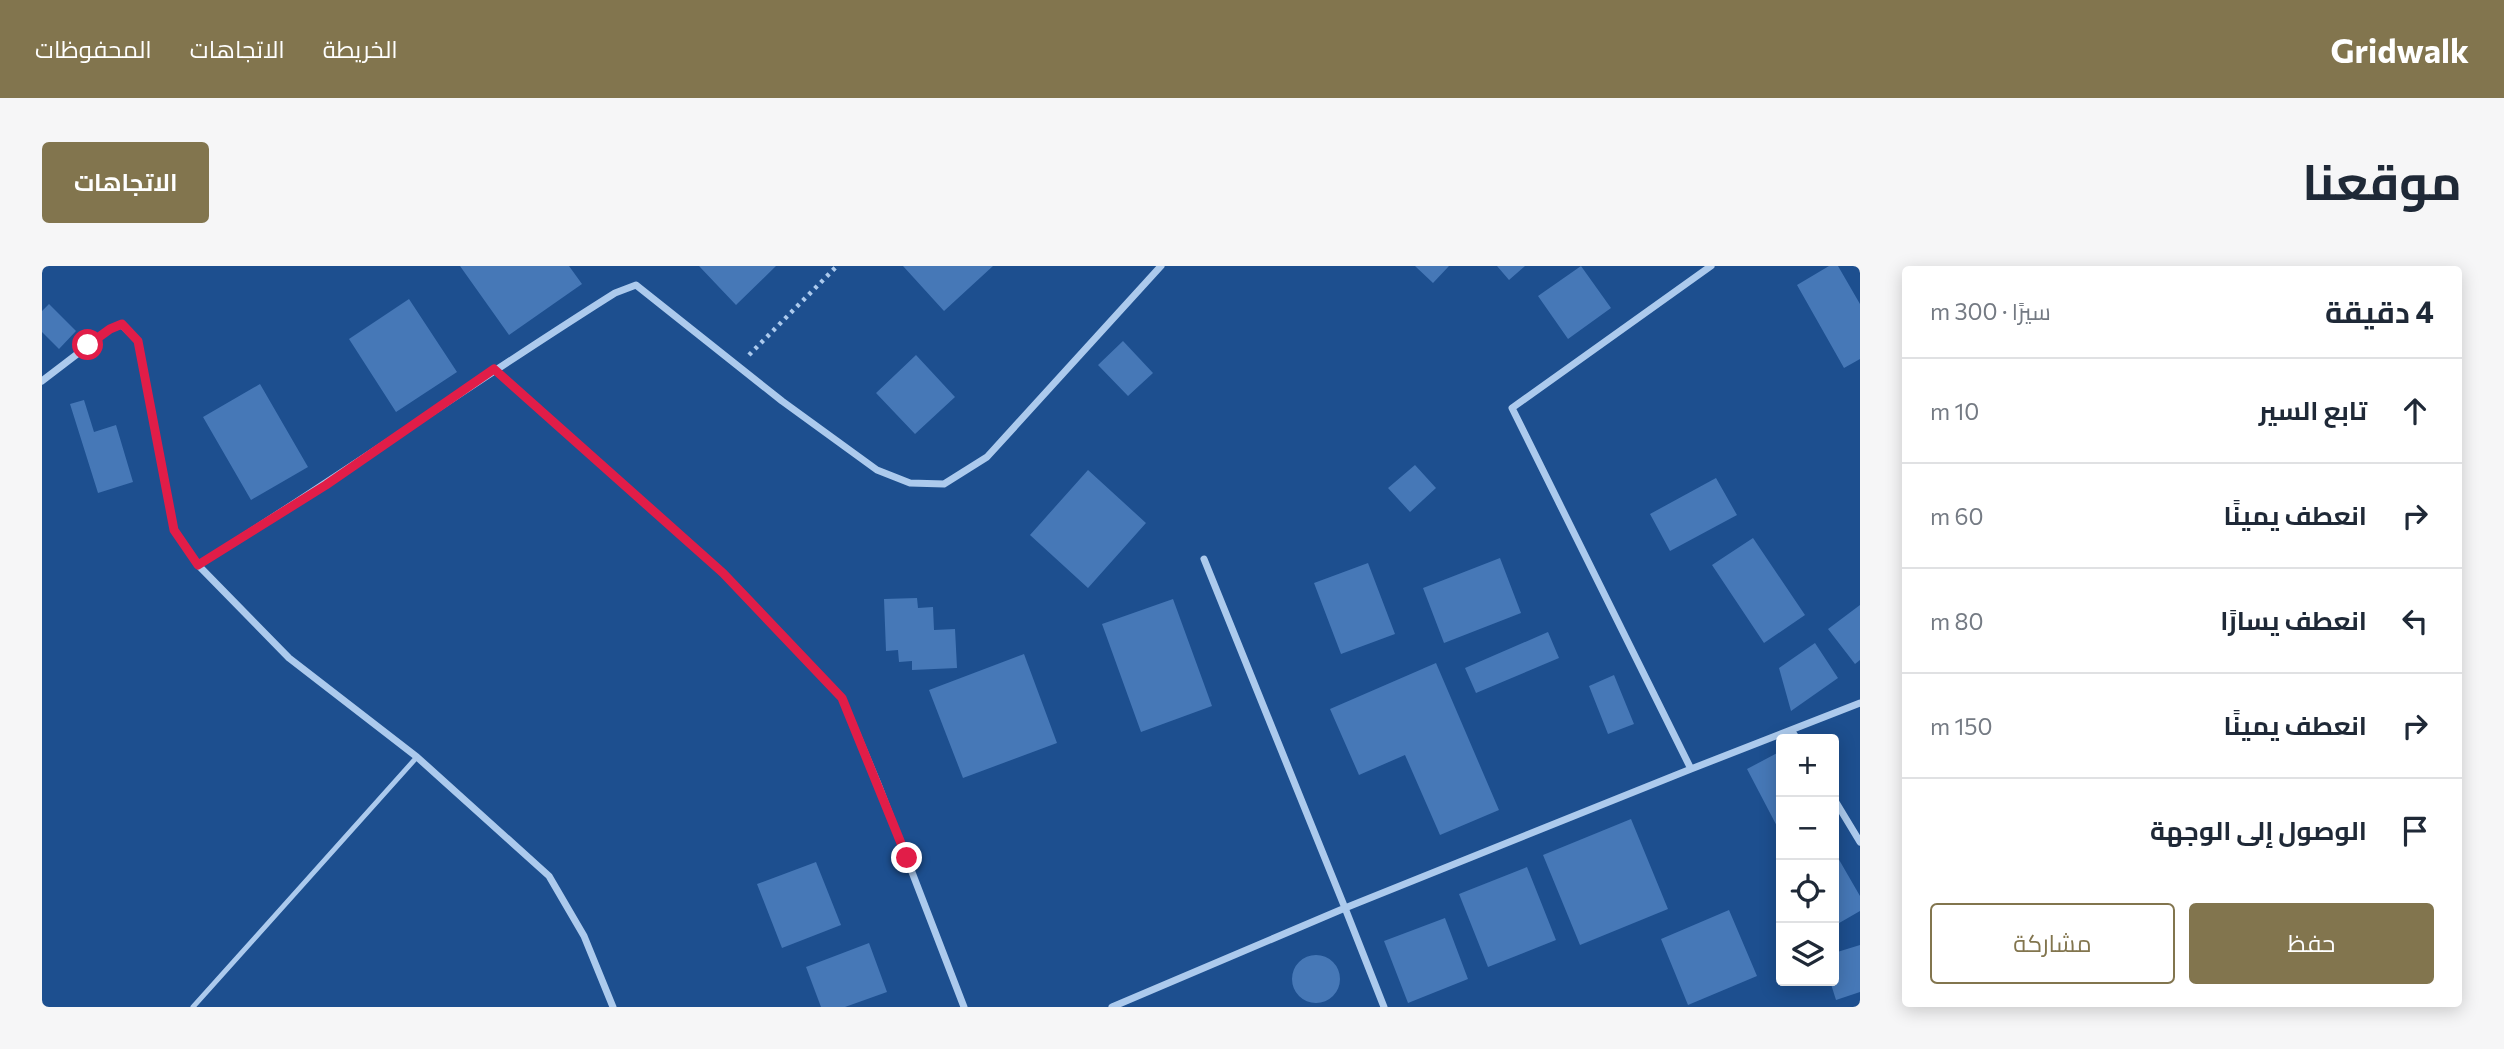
<!DOCTYPE html>
<html lang="ar">
<meta charset="utf-8">
<style>
body{margin:0;font-family:Commissioner,Cairo,sans-serif;background:#f6f6f7;color:#1f2937;direction:rtl}
.controls{position:absolute;right:21px;bottom:21px;display:grid;overflow:hidden;border-radius:7px;box-shadow:0 4px 18px #0003}
.controls button{width:63px;height:63px;display:grid;place-items:center;padding:0;border:0;border-bottom:2px solid #e0e1e3;background:#fff;color:#1f2937;font:35px sans-serif}
.stop{position:absolute;width:21px;height:21px;margin:-16px;border:5px solid #e11d48;border-radius:50%;background:#fff}
.stop.end{background:#e11d48;border-color:#fff;box-shadow:0 2px 7px #0008}
.list{margin:0;padding:0;list-style:none}
h2{display:flex;justify-content:space-between;align-items:center;height:91px;margin:0;padding:0 28px;font-size:30px}
h2 small{font-size:23px;font-weight:400;color:#747a83}
.list li{display:grid;grid-template-columns:46px 1fr auto;gap:21px;align-items:center;box-sizing:border-box;height:105px;padding:0 28px;border-top:2px solid #e0e1e3}
.list b{display:block;font-size:26px;white-space:nowrap}
.list em{font-size:23px;font-style:normal;color:#747a83}
.actions{display:flex;gap:14px;padding:21px 28px}
.actions a{flex:1;padding:16px 0;border:2px solid #82754e;border-radius:7px;text-align:center;font-size:24px;color:#82754e}
.actions .main{background:#82754e;color:#fff}
.icon{flex:none;width:38px;height:38px;fill:none;stroke:currentColor;stroke-width:2;stroke-linecap:round;stroke-linejoin:round}
.map{position:relative;flex:none;width:1818px;height:741px;overflow:hidden;direction:ltr;border-radius:7px}
header{display:flex;align-items:center;gap:42px;box-sizing:border-box;height:98px;padding:0 35px;background:#82754e;color:#fff}
header strong{font-size:33px}
nav{display:flex;gap:38px;margin-inline-start:auto;font-size:24px}
.intro{display:flex;align-items:center;justify-content:space-between;box-sizing:border-box;height:168px;padding:0 42px}
h1{margin:0;font-size:49px}
.button{padding:18px 32px;border-radius:7px;background:#82754e;color:#fff;font-size:24px;font-weight:700}
main{display:flex;gap:42px;padding:0 42px}
aside{flex:1;background:#fff;border-radius:7px;box-shadow:0 4px 18px #0003}
.map>svg:first-child{display:block}
.building{fill:#4678b7}
.lines{fill:none;stroke-linecap:round;stroke-linejoin:round}
.path{stroke:#accaed;stroke-width:4.5;stroke-dasharray:3.5 5;stroke-linecap:butt}
.service{stroke:#accaed;stroke-width:5}
.minor{stroke:#accaed;stroke-width:7}
.route{stroke:#e11d48;stroke-width:9}
</style>
<header>
<strong>Gridwalk</strong>
<nav><a>الخريطة</a><a>الاتجاهات</a><a>المحفوظات</a></nav>
</header>
<div class="intro"><h1>موقعنا</h1><a class="button">الاتجاهات</a></div>
<main>
<aside>
<h2>4 دقيقة<small>سيرًا · 300 m</small></h2>
<ul class="list">
<li><svg class="icon" aria-label="ahead" viewBox="0 0 24 24"><path d="M12 20V5M6 11l6-6 6 6"/></svg><div><b>تابع السير</b></div><em>10 m</em></li>
<li><svg class="icon" aria-label="right" viewBox="0 0 24 24"><path d="M7 20v-9h11M14 6l5 5-5 5"/></svg><div><b>انعطف يمينًا</b></div><em>60 m</em></li>
<li><svg class="icon" aria-label="left" viewBox="0 0 24 24"><path d="M17 20v-9H6M10 6l-5 5 5 5"/></svg><div><b>انعطف يسارًا</b></div><em>80 m</em></li>
<li><svg class="icon" aria-label="right" viewBox="0 0 24 24"><path d="M7 20v-9h11M14 6l5 5-5 5"/></svg><div><b>انعطف يمينًا</b></div><em>150 m</em></li>
<li><svg class="icon" aria-label="arrive" viewBox="0 0 24 24"><path d="M6 21V4h12l-3 4 3 4H6"/></svg><div><b>الوصول إلى الوجهة</b></div></li>
</ul>
<div class="actions"><a class="main">حفظ</a><a>مشاركة</a></div>
</aside>
<div class="map">
<svg width="1818" height="741" viewBox="0 0 1818 741">
<rect width="100%" height="100%" fill="#1d4f8f"/>
<!-- building -->
<path class="building" d="M418,0H527L540,18L467,69Z
M657,0H734L694,39Z
M861,0H951L902,45Z
M1373,0H1407L1391,17Z
M1455,0H1483L1467,14Z
M1539,0L1569,42L1526,73L1496,30Z
M1787,0H1796L1818,38V93L1802,102L1755,19Z
M367,33L415,106L354,146L307,73Z
M7,38L34,65L17,83L0,66V45Z
M1081,75L1111,107L1086,130L1056,99Z
M874,89L913,131L873,168L834,127Z
M218,118L266,201L209,234L161,151Z
M42,134L52,166L74,159L91,216L56,227L28,138Z
M1373,199L1394,222L1368,246L1346,222Z
M1046,204L1104,257L1046,322L988,269Z
M1674,212L1695,249L1628,285L1608,248Z
M1711,272L1763,349L1722,377L1670,299Z
M1458,292L1479,347L1402,377L1381,322Z
M1326,297L1353,368L1299,388L1272,317Z
M875,332L876,342L891,341L892,364L913,363L915,402L870,404V395L857,396L856,384L844,385L842,333Z
M1131,333L1170,440L1099,466L1060,358Z
M1818,339V394L1813,398L1786,363Z
M1506,366L1517,392L1434,427L1423,402Z
M1773,377L1796,412L1749,445L1737,402Z
M982,388L1015,477L921,512L887,424Z
M1394,397L1457,544L1398,569L1363,489L1317,509L1288,443Z
M1572,409L1592,458L1566,468L1547,420Z
M1739,485V568L1705,503Z
M1589,553L1626,643L1538,679L1501,589Z
M1792,585L1818,630V645L1792,660Z
M774,596L799,659L740,682L715,618Z
M1485,601L1514,674L1446,701L1417,628Z
M1687,644L1715,710L1646,739L1619,673Z
M1403,652L1426,713L1366,737L1342,675Z
M827,677L845,726L803,741H779L764,701Z
M1818,679V726L1794,734L1788,715H1792V687Z
M1250 713a24 24 0 1 1 48 0a24 24 0 1 1-48 0Z"/>
<g class="lines">
<!-- path -->
<path class="path" d="M707,89L795,0"/>
<!-- service -->
<path class="service" d="M151,741L375,491"/>
<!-- minor -->
<path class="minor" d="M452,103L681,307L800,432L836,518L922,741
M0,115L68,63L80,59L96,75L132,264L156,299L247,392L375,491L507,610L542,670L571,741
M1162,293L1303,642L1649,503L1470,142L1669,0
M156,299C297,211 433,115 573,27L594,19L740,135L835,204L868,217L902,218L945,191L1119,0
M1749,464L1755,473
M1649,503L1818,437
M1792,533L1818,576
M1070,741L1303,642L1342,741"/>
</g>
<g class="lines">
<!-- route -->
<path class="route" d="M46,79L68,63L80,58L96,75L132,264L156,299L284,219L452,103L681,307L800,432L865,592"/>
</g>
</svg>
<div class="controls">
<button>+</button>
<button>−</button>
<button><svg class="icon" aria-label="locate" viewBox="0 0 24 24"><circle cx="12" cy="12" r="6"/><path d="M12 2v4M12 18v4M2 12h4M18 12h4"/></svg></button>
<button><svg class="icon" aria-label="layers" viewBox="0 0 24 24"><path d="M12 4l9 5-9 5-9-5zM3 14l9 5 9-5"/></svg></button>
</div>
<div class="stop" style="left:46px;top:79px"></div>
<div class="stop end" style="left:865px;top:592px"></div>
</div>
</main>
